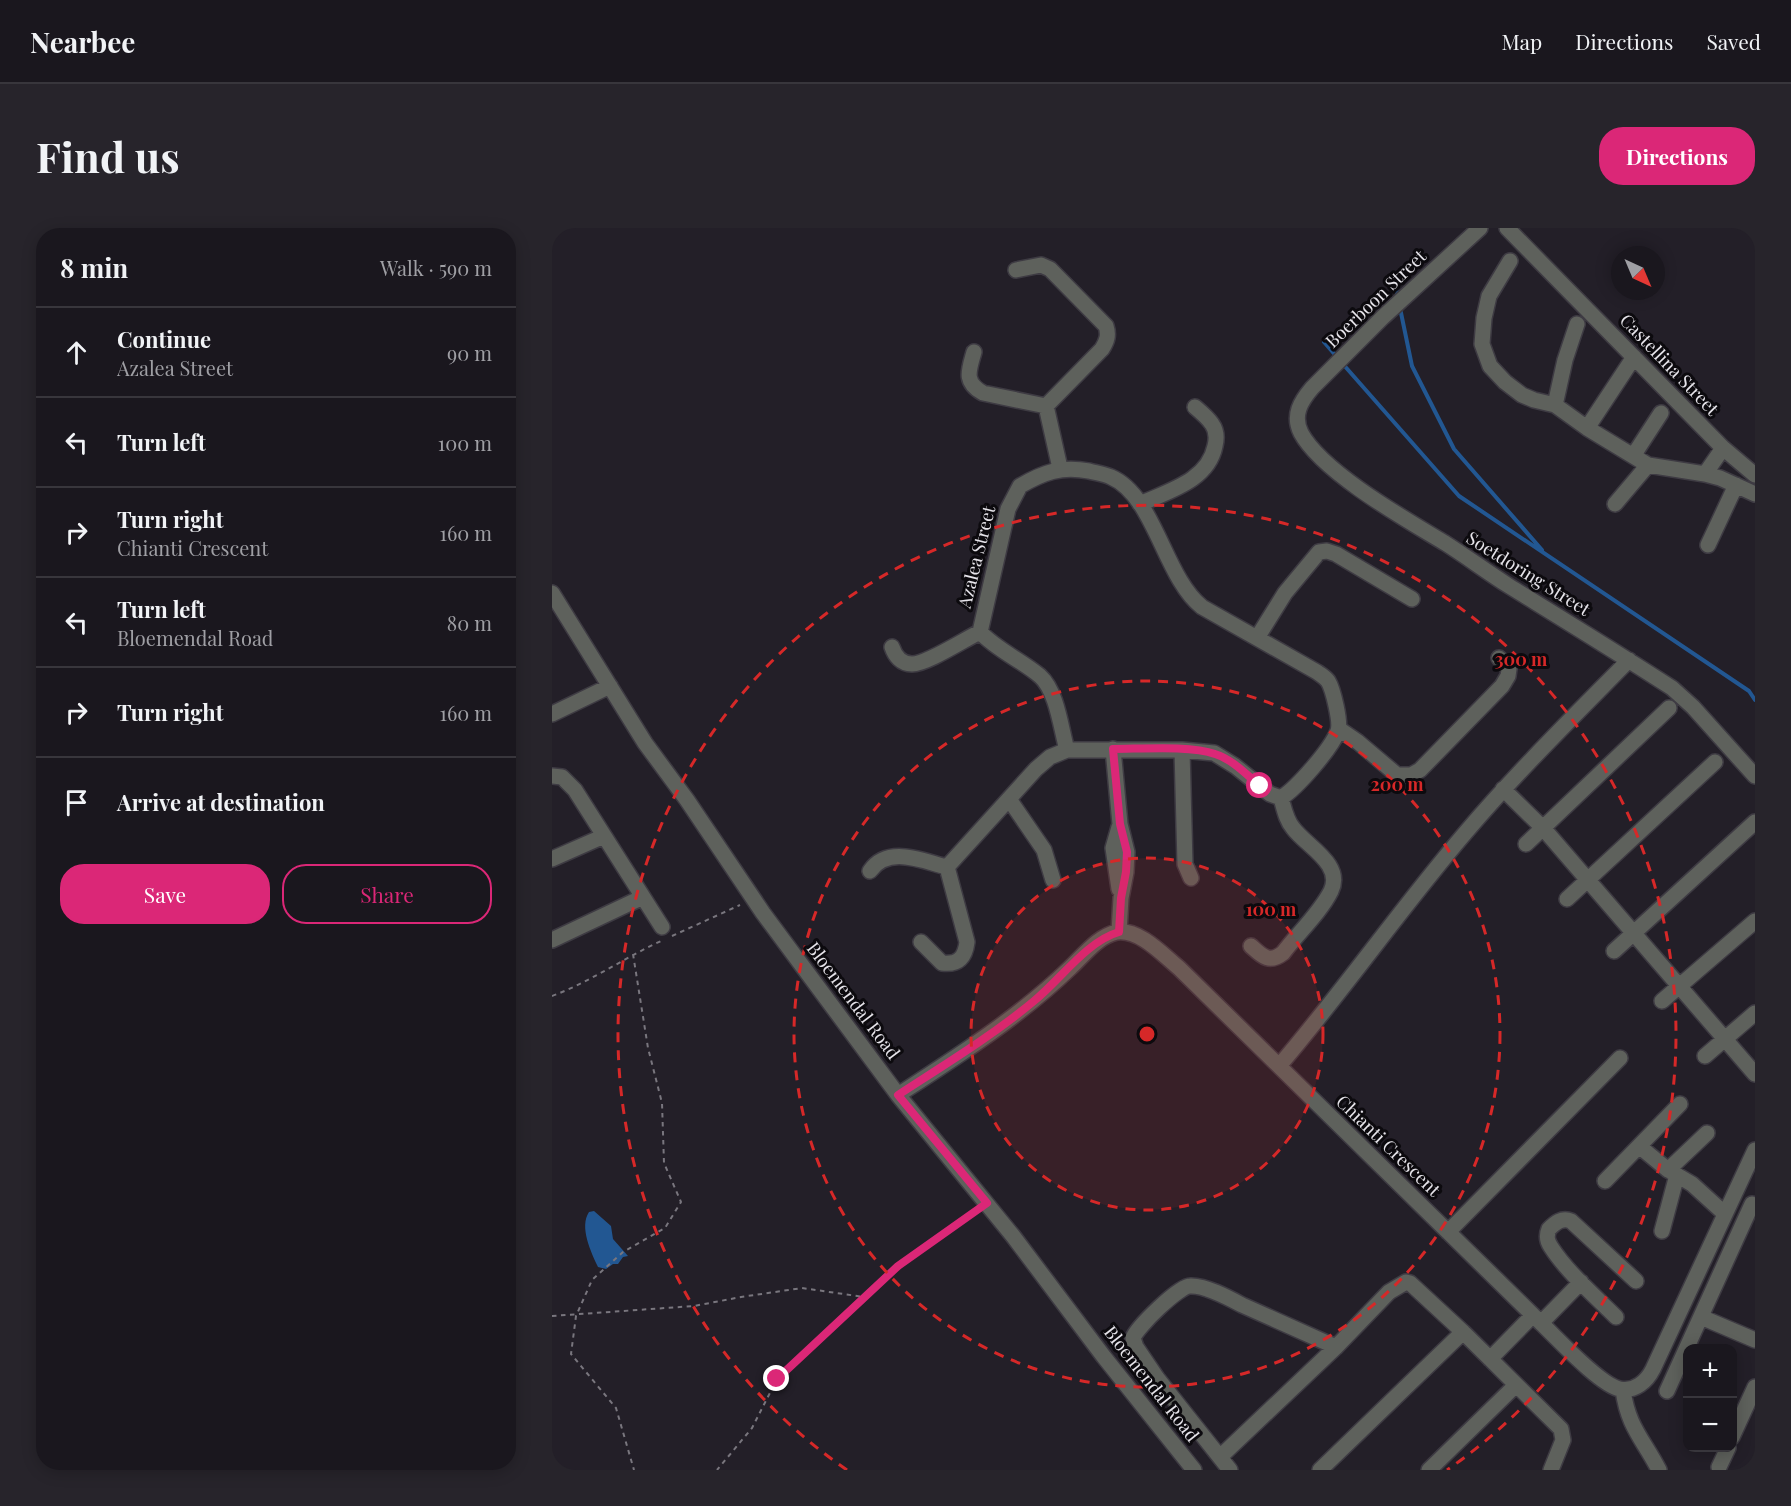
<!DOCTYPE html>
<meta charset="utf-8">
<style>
body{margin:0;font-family:"Playfair Display",serif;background:#27242b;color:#f1f3f6}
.controls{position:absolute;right:18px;bottom:18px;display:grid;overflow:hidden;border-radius:12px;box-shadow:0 3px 15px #0003}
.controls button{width:54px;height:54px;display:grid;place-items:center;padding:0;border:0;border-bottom:2px solid #38363c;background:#1a171e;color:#f1f3f6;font:30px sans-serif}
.compass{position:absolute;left:1059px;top:18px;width:54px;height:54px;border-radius:50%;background:#1a171e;box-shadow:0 3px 15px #0003;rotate:136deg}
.stop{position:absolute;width:18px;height:18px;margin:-14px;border:4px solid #db2777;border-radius:50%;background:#fff}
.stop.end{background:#db2777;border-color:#fff;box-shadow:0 2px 6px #0008}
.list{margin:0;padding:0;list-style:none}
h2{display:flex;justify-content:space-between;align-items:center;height:78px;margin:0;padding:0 24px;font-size:26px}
h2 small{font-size:20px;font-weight:400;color:#9f9fa4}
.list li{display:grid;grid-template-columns:39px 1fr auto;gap:18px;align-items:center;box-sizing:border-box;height:90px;padding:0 24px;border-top:2px solid #38363c}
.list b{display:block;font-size:22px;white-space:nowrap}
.list p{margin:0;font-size:20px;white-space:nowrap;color:#9f9fa4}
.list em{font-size:20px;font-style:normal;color:#9f9fa4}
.actions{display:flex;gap:12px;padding:18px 24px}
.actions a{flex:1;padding:14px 0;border:2px solid #db2777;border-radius:24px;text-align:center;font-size:21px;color:#db2777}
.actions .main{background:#db2777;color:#fff}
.icon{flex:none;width:33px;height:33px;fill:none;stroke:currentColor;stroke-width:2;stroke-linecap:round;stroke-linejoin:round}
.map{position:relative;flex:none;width:1203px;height:1242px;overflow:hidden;border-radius:24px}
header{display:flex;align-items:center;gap:36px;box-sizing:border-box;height:84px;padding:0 30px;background:#1a171e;border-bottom:2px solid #38363c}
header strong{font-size:28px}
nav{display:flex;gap:33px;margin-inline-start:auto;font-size:21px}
.intro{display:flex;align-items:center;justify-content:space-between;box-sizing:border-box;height:144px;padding:0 36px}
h1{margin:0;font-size:42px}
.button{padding:15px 27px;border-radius:24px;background:#db2777;color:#fff;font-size:21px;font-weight:700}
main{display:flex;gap:36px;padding:0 36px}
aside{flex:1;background:#1a171e;border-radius:24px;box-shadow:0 3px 15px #0003}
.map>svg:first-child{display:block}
.water{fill:#225792}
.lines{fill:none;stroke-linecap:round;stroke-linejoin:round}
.stream{stroke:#225792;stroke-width:4}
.minor-casing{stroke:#3e3b43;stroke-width:18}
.path{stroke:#79767e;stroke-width:2;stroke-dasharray:4.5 4.5;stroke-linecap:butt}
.minor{stroke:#5e615c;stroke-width:15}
.route{stroke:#db2777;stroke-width:8}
.ring{fill:none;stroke:#d62828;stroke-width:3;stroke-dasharray:10 8}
.labels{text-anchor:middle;stroke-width:6;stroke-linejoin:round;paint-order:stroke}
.street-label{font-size:18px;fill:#e6e4ea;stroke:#0c0a0e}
.centre{fill:#d62828;stroke:#0c0a0e;stroke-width:3}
.ring-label{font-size:18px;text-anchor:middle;font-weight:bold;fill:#d62828;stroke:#0c0a0e;stroke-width:6;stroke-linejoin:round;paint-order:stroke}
</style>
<header>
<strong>Nearbee</strong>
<nav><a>Map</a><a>Directions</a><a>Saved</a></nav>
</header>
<div class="intro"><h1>Find us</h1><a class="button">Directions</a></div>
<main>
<aside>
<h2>8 min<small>Walk · 590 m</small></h2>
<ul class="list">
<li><svg class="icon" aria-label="ahead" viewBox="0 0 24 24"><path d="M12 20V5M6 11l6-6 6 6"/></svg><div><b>Continue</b><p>Azalea Street</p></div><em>90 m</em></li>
<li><svg class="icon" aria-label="left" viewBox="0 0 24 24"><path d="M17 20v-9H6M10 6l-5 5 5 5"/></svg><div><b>Turn left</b></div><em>100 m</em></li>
<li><svg class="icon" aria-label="right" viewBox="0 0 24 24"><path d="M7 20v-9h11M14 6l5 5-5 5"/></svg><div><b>Turn right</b><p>Chianti Crescent</p></div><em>160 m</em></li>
<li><svg class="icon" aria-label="left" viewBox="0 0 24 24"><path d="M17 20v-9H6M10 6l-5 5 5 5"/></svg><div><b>Turn left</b><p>Bloemendal Road</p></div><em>80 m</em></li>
<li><svg class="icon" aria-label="right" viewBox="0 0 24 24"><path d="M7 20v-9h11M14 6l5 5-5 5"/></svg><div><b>Turn right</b></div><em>160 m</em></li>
<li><svg class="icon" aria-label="arrive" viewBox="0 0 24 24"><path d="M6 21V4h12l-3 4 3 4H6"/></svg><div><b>Arrive at destination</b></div></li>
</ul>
<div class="actions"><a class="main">Save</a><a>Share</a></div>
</aside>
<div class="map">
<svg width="1203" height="1242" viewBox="0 0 1203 1242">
<rect width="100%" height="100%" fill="#231f28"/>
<!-- water -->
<path class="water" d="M42,983L59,998L61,1011L76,1028L71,1029L66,1036H61L54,1041L46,1039C39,1024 27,999 37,984Z"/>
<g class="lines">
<!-- stream -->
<path class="stream" d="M841,45L846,70
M848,80L860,138L902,221L990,322
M772,114L785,129
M790,135L907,268L1197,463L1203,472"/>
<!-- minor casing -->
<g class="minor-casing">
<path id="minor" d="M928,0L831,89L760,160C749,173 740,187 749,205C770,244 853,291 893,315C915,329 935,344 957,358C1012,392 1066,425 1120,460L1141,479L1203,548
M955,0L1171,220L1203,247
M958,33L937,68L932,90L930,116L938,138L953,154L970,167L982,172L1003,177L1035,200L1096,237L1153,246L1168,250L1203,266
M464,42L489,37L498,41L554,98C557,107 555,113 550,121L494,178L508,240
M422,124C417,142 411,154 431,165L494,178
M1003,177L1013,132L1025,96
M1035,200L1082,129
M1081,228L1109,185
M1153,246L1171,220
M588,276C616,263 656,253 663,218C665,210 665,203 660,196C656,190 649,184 643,179
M1063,276L1096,237
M1156,317L1184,257
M0,365L93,515L135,572L211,685L346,867L461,1008L552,1129L642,1242
M428,404L456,281L468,258C492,244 509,238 537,243C545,245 552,246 559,249C603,268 612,349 650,379L765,444C769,447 773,449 776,453C781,461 789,494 786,503C779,521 745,560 729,570
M428,404C445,422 469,432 488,448C505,463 509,501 515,522
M705,410L733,365L767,324L775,323L784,326L860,371
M340,419C343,428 349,436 360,436C375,436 413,411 428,404
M0,486L58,458
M787,501L806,514L845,547H859L868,542L950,458L956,448L957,441L947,430
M561,521L568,596L575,624L574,644L569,670L567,704
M630,522L633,636L639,650
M0,548L10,549L23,562L110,699
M951,561L991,600L1203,846
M457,571L492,622L501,652
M567,599L561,620L567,661
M974,616L1117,480
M0,631L52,608
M395,639L484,541L498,529L515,522H630L662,525L683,538L718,566L729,570
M318,643C336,617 370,633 395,639
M1015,671L1163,534
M0,712L91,669
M369,714L390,735C406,737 413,730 415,714L395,639
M699,718C710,728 717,736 731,725C746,705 768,685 779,663C792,636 754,618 741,600C734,592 732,580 729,570
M1062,723L1203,594
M1110,773L1203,693
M1153,828L1203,785
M727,838C792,762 849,680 914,604C965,544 1022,488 1077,432
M346,867C406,828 467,789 518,740C532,727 546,708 565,704C588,701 611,727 627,740L989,1095C1005,1110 1048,1157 1068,1161C1083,1164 1095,1153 1101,1141L1203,922
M1087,918L1116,942L1140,956L1173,986
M1116,942L1155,905
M1053,953L1128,876
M1110,1003L1125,947
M896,1004L1068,830
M1064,1089C1043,1068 1015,1044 999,1019C995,1013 994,1008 997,1001C1003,995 1010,989 1019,993L1084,1053
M1149,1089L1203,1112
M989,1095L1029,1054
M938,1131L981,1087
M1071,1162C1076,1199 1091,1211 1107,1242
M1115,1163L1200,976
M1180,1209L1203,1159
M668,1229L784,1119L837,1064L854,1054L858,1055L911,1104L1009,1201L1011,1212L999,1242
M1167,1239L1176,1220
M678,1242L605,1150L584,1119L581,1110C585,1099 627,1058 638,1058C653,1057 677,1070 690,1077C722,1091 753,1105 784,1119
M768,1242L911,1104
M877,1242L964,1157"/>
</g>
<!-- path -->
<path class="path" d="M120,708L188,677
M81,726L96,820L110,875L112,935L129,974L113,1000L71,1024L40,1052L24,1088L19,1126L64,1180L82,1242
M0,768C38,754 72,730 109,713
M312,1069L347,1038L423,984
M0,1088L142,1078L189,1069L250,1060L312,1069L225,1151L200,1200L165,1242"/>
<!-- minor -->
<use href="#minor" class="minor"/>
</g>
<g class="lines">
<!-- route -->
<path class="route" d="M225,1151L346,1038L435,975L346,867C392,837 440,808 482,773C508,752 535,713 567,704L569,670L574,644L575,624L568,596L561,521C588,521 639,517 663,526C680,531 695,547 708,558"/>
</g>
<!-- distance rings -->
<circle cx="595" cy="806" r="176" fill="#d62828" fill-opacity=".12"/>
<g class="ring">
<circle cx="595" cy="806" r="176"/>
<circle cx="595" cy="806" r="353"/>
<path d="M295 1242A529 529 0 1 1 895 1242"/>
</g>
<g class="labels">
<!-- street labels -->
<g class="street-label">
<text transform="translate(824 71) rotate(-44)" y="6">Boerboon Street</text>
<text transform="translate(1117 137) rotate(46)" y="6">Castellina Street</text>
<text transform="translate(425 329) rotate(-76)" y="6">Azalea Street</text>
<text transform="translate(976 346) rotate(32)" y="6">Soetdoring Street</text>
<text transform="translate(301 773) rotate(53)" y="6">Bloemendal Road</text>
<text transform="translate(836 918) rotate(44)" y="6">Chianti Crescent</text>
<text transform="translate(599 1156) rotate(52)" y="6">Bloemendal Road</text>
</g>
</g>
<circle cx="595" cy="806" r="9" class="centre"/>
<g class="ring-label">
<text x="969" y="438">300 m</text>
<text x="845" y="563">200 m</text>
<text x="719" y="688">100 m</text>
</g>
</svg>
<div class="controls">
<button>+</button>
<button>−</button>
</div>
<svg class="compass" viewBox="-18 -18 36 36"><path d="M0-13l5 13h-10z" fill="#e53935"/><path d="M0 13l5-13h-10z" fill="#9f9fa4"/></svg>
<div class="stop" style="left:708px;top:558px"></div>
<div class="stop end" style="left:225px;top:1151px"></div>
</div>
</main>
